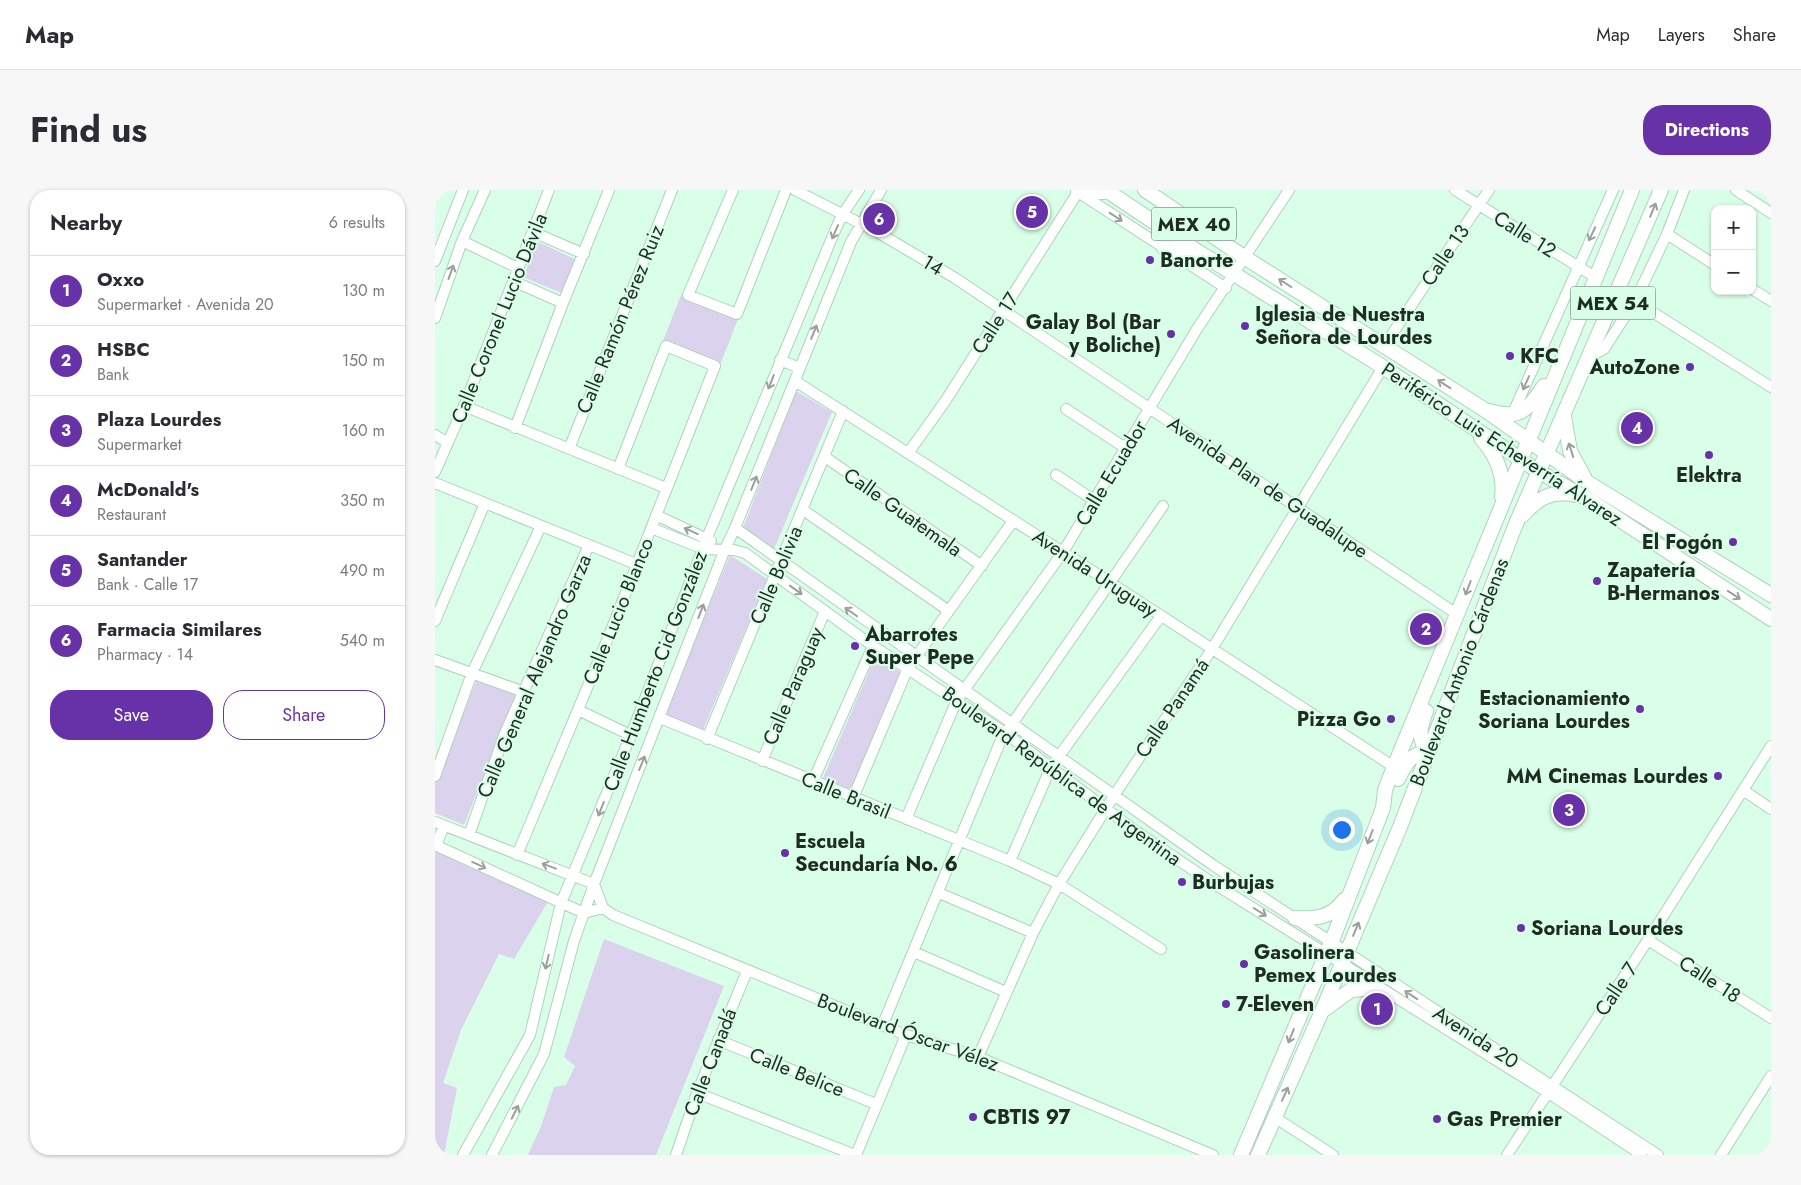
<!DOCTYPE html>
<meta charset="utf-8">
<style>
body{margin:0;font-family:Jost,sans-serif;background:#f7f7f7;color:#2b2b33}
.controls{position:absolute;right:15px;top:15px;display:grid;overflow:hidden;border-radius:10px;box-shadow:0 1px 4px #0004}
.controls button{width:45px;height:45px;display:grid;place-items:center;padding:0;border:0;border-bottom:1px solid #e1e1e2;background:#fff;color:#2b2b33;font:25px sans-serif}
.you{position:absolute;left:906px;top:639px;width:18px;height:18px;margin:-12px;border:4px solid #fff;border-radius:50%;background:#1a73e8;box-shadow:0 0 0 8px #1a73e833}
.badge{display:grid;place-items:center;width:32px;height:32px;border-radius:50%;background:#6731a8;color:#fff;font-size:16px;font-weight:700}
.pin{position:absolute;translate:-50% -50%;border:2px solid #fff;box-shadow:0 1px 5px #0006}
.list{margin:0;padding:0;list-style:none}
h2{display:flex;justify-content:space-between;align-items:center;height:65px;margin:0;padding:0 20px;font-size:21px}
h2 small{font-size:16px;font-weight:400;color:#7c7c81}
.list li{display:grid;grid-template-columns:32px 1fr auto;gap:15px;align-items:center;box-sizing:border-box;height:70px;padding:0 20px;border-top:1px solid #e1e1e2}
.list b{display:block;font-size:19px;white-space:nowrap}
.list p{margin:0;font-size:16px;white-space:nowrap;color:#7c7c81}
.list em{font-size:16px;font-style:normal;color:#7c7c81}
.actions{display:flex;gap:10px;padding:15px 20px}
.actions a{flex:1;padding:11px 0;border:1px solid #6731a8;border-radius:20px;text-align:center;font-size:18px;color:#6731a8}
.actions .main{background:#6731a8;color:#fff}
.map{position:relative;flex:none;width:1336px;height:965px;overflow:hidden;border-radius:20px}
header{display:flex;align-items:center;gap:30px;box-sizing:border-box;height:70px;padding:0 25px;background:#fff;border-bottom:1px solid #e1e1e2}
header strong{font-size:24px}
nav{display:flex;gap:28px;margin-inline-start:auto;font-size:18px}
.intro{display:flex;align-items:center;justify-content:space-between;box-sizing:border-box;height:120px;padding:0 30px}
h1{margin:0;font-size:35px}
.button{padding:12px 22px;border-radius:20px;background:#6731a8;color:#fff;font-size:18px;font-weight:700}
main{display:flex;gap:30px;padding:0 30px}
aside{flex:1;background:#fff;border-radius:20px;box-shadow:0 1px 4px #0004}
.map>svg:first-child{display:block}
.green{fill:#dbd2ed}
.lines{fill:none;stroke-linecap:round;stroke-linejoin:round}
.minor-casing{stroke:#aed2bc;stroke-width:12}
.major-casing{stroke:#aed2bc;stroke-width:16}
.minor{stroke:#fff;stroke-width:10}
.major{stroke:#fff;stroke-width:14}
.oneway{stroke:#9aa09c}
.poi-dot{fill:#6731a8;stroke:#daffe8;stroke-width:2}
.labels{text-anchor:middle;stroke-width:4;stroke-linejoin:round;paint-order:stroke}
.shield{fill:#daffe8;stroke:#566b5e;stroke-width:1}
.shield-label{font-size:19px;font-weight:bold;fill:#1e2c23}
.street-label{font-size:20px;fill:#1e2c23;stroke:#daffe8}
.poi-label{font-size:20px;font-weight:bold;fill:#1e2c23;stroke:#daffe8;text-anchor:start}
</style>
<header>
<strong>Map</strong>
<nav><a>Map</a><a>Layers</a><a>Share</a></nav>
</header>
<div class="intro"><h1>Find us</h1><a class="button">Directions</a></div>
<main>
<aside>
<h2>Nearby<small>6 results</small></h2>
<ul class="list">
<li><span class="badge">1</span><div><b>Oxxo</b><p>Supermarket · Avenida 20</p></div><em>130 m</em></li>
<li><span class="badge">2</span><div><b>HSBC</b><p>Bank</p></div><em>150 m</em></li>
<li><span class="badge">3</span><div><b>Plaza Lourdes</b><p>Supermarket</p></div><em>160 m</em></li>
<li><span class="badge">4</span><div><b>McDonald's</b><p>Restaurant</p></div><em>350 m</em></li>
<li><span class="badge">5</span><div><b>Santander</b><p>Bank · Calle 17</p></div><em>490 m</em></li>
<li><span class="badge">6</span><div><b>Farmacia Similares</b><p>Pharmacy · 14</p></div><em>540 m</em></li>
</ul>
<div class="actions"><a class="main">Save</a><a>Share</a></div>
</aside>
<div class="map">
<svg width="1336" height="965" viewBox="0 0 1336 965">
<rect width="100%" height="100%" fill="#daffe8"/>
<!-- green -->
<path class="green" d="M103,52L142,70L129,104L88,87Z
M246,105L303,129L285,175L228,151Z
M361,201L397,222L339,359L308,338Z
M295,365L332,389L268,540L230,525Z
M441,465L465,482L416,600L388,588Z
M42,489L81,504L29,635L0,623V594Z
M0,661L114,710L79,769L64,764L26,840L8,893L22,898L9,965H0Z
M169,749L289,796L221,965H93L106,936L119,897L131,895L140,876L129,867Z"/>
<g class="lines">
<!-- minor casing -->
<g class="minor-casing">
<path id="minor" d="M298,0L253,105L302,124L351,0
M360,0L442,42L520,88L1023,425
M1020,0L1160,87
M1301,0L1336,23
M643,2L791,98
M98,42L149,64
M1232,44L1280,75
M27,51L83,78
M0,71L28,0
M78,91L128,113
M1317,99L1336,111
M1200,111L1336,197
M0,128L27,51L50,0
M949,156L1054,0
M1151,169L1169,159L1200,111L1232,44L1249,0
M345,170L365,178
M360,191L628,362L959,577
M29,216L231,298
M631,219L692,259
M1077,225L1178,0
M80,238L128,113L174,0
M0,245L13,253
M134,259L237,0
M474,262L511,210L643,2
M390,267L547,376
M0,282L29,216L114,0
M621,285L660,311
M0,293L201,374
M368,320L514,421
M221,325L276,351
M216,338L269,359L299,360L310,363L438,456L570,543L702,642L770,688L1112,902L1207,965
M300,338L778,675L1223,965
M0,431L50,313
M0,470L89,502
M143,520L189,542
M225,528L575,671L624,694L726,759
M272,549L408,221
M327,571L390,421
M0,586L37,483L106,336
M378,591L438,456
M1308,600L1336,619
M418,608L473,478L578,331
M471,629L522,510L628,362L762,139L854,0
M0,632L159,694L168,718L178,725L471,845L543,867L778,965
M34,645L70,543L154,355
M0,655L149,723L168,718
M1,655L9,636
M82,665L173,448L280,176L231,156L183,279
M575,671L616,577L726,426
M504,703L598,743
M1213,750L1336,828
M479,762L571,802
M448,834L566,550L728,316
M283,850L441,914
M543,867L598,743L624,694L680,604L777,459L948,177
M262,903L420,965
M839,927L898,965
M28,965L95,845L126,713L196,545L272,348L399,43L407,25L424,0
M57,965L109,864L139,751L159,694L290,359L300,338L416,52L446,0
M241,965L262,903L312,781
M421,965L471,845
M1072,965L1213,750L1336,556
M1286,965L1336,886"/>
</g>
<!-- major casing -->
<g class="major-casing">
<path id="major" d="M671,0L762,61L948,177L1103,281L1156,311L1336,429
M710,0L809,67L1050,220L1152,292L1336,405
M643,2H673
M729,58L761,61
M1054,221C1086,230 1092,220 1109,196
M1129,226L1135,261L1149,287
M1046,248C1061,265 1070,284 1067,307
M1088,325C1104,307 1117,300 1141,305
M991,521C985,537 982,548 993,562
M963,589C970,574 975,564 993,562
M860,728C881,729 896,728 909,710
M890,819L916,800L943,798
M806,965L898,748L948,618L950,600L959,577C1039,385 1116,192 1197,0
M823,965L887,821L965,637L1080,336L1226,0"/>
</g>
<!-- minor -->
<use href="#minor" class="minor"/>
<!-- major -->
<use href="#major" class="major"/>
</g>
<!-- one-way arrows -->
<defs><path id="oneway-shaft" d="M-6 0H5M1.5-3L5.5 0L1.5 3" fill="none" stroke-width="1.6" stroke-linecap="round" stroke-linejoin="round" transform="scale(1.25)"/></defs>
<g class="oneway">
<use href="#oneway-shaft" transform="translate(1218 20) rotate(-67)"/>
<use href="#oneway-shaft" transform="translate(681 27) rotate(33)"/>
<use href="#oneway-shaft" transform="translate(400 42) rotate(114)"/>
<use href="#oneway-shaft" transform="translate(1157 44) rotate(115)"/>
<use href="#oneway-shaft" transform="translate(16 82) rotate(-70)"/>
<use href="#oneway-shaft" transform="translate(850 93) rotate(-148)"/>
<use href="#oneway-shaft" transform="translate(379 142) rotate(-68)"/>
<use href="#oneway-shaft" transform="translate(336 192) rotate(112)"/>
<use href="#oneway-shaft" transform="translate(1091 193) rotate(114)"/>
<use href="#oneway-shaft" transform="translate(1009 194) rotate(-147)"/>
<use href="#oneway-shaft" transform="translate(1136 260) rotate(-108)"/>
<use href="#oneway-shaft" transform="translate(319 293) rotate(-68)"/>
<use href="#oneway-shaft" transform="translate(256 341) rotate(-156)"/>
<use href="#oneway-shaft" transform="translate(1033 398) rotate(111)"/>
<use href="#oneway-shaft" transform="translate(361 400) rotate(36)"/>
<use href="#oneway-shaft" transform="translate(1299 405) rotate(33)"/>
<use href="#oneway-shaft" transform="translate(266 421) rotate(-69)"/>
<use href="#oneway-shaft" transform="translate(416 422) rotate(-145)"/>
<use href="#oneway-shaft" transform="translate(207 573) rotate(-68)"/>
<use href="#oneway-shaft" transform="translate(166 619) rotate(112)"/>
<use href="#oneway-shaft" transform="translate(935 647) rotate(111)"/>
<use href="#oneway-shaft" transform="translate(44 675) rotate(25)"/>
<use href="#oneway-shaft" transform="translate(114 676) rotate(-160)"/>
<use href="#oneway-shaft" transform="translate(825 722) rotate(32)"/>
<use href="#oneway-shaft" transform="translate(921 739) rotate(-67)"/>
<use href="#oneway-shaft" transform="translate(112 772) rotate(103)"/>
<use href="#oneway-shaft" transform="translate(976 805) rotate(-147)"/>
<use href="#oneway-shaft" transform="translate(856 846) rotate(112)"/>
<use href="#oneway-shaft" transform="translate(850 904) rotate(-66)"/>
<use href="#oneway-shaft" transform="translate(80 922) rotate(-63)"/>
</g>
<!-- markers -->
<g class="poi-dot">
<circle cx="715" cy="70" r="5"/>
<circle cx="810" cy="136" r="5"/>
<circle cx="736" cy="144" r="5"/>
<circle cx="1075" cy="166" r="5"/>
<circle cx="1255" cy="177" r="5"/>
<circle cx="1274" cy="265" r="5"/>
<circle cx="1298" cy="352" r="5"/>
<circle cx="1162" cy="391" r="5"/>
<circle cx="420" cy="456" r="5"/>
<circle cx="1205" cy="519" r="5"/>
<circle cx="956" cy="529" r="5"/>
<circle cx="1283" cy="586" r="5"/>
<circle cx="350" cy="663" r="5"/>
<circle cx="747" cy="692" r="5"/>
<circle cx="1086" cy="738" r="5"/>
<circle cx="809" cy="774" r="5"/>
<circle cx="791" cy="814" r="5"/>
<circle cx="538" cy="927" r="5"/>
<circle cx="1002" cy="929" r="5"/>
</g>
<g class="labels">
<!-- shield labels -->
<g class="shield">
<rect x="716.5" y="17.5" width="85" height="33" rx="4"/>
<rect x="1135.5" y="96.5" width="85" height="33" rx="4"/>
</g>
<g class="shield-label">
<text x="759" y="41">MEX 40</text>
<text x="1178" y="120">MEX 54</text>
</g>
<!-- street labels -->
<g class="street-label">
<text transform="translate(1090 44) rotate(32)" y="7">Calle 12</text>
<text transform="translate(1010 65) rotate(-56)" y="7">Calle 13</text>
<text transform="translate(498 75) rotate(31)" y="7">14</text>
<text transform="translate(64 128) rotate(-68)" y="7">Calle Coronel Lucio Dávila</text>
<text transform="translate(185 129) rotate(-68)" y="7">Calle Ramón Pérez Ruiz</text>
<text transform="translate(560 133) rotate(-57)" y="7">Calle 17</text>
<text transform="translate(1067 254) rotate(33)" y="7">Periférico Luis Echeverría Álvarez</text>
<text transform="translate(676 283) rotate(-59)" y="7">Calle Ecuador</text>
<text transform="translate(833 297) rotate(34)" y="7">Avenida Plan de Guadalupe</text>
<text transform="translate(468 322) rotate(35)" y="7">Calle Guatemala</text>
<text transform="translate(660 383) rotate(33)" y="7">Avenida Uruguay</text>
<text transform="translate(341 385) rotate(-67)" y="7">Calle Bolivia</text>
<text transform="translate(183 421) rotate(-68)" y="7">Calle Lucio Blanco</text>
<text transform="translate(220 481) rotate(-69)" y="7">Calle Humberto Cid González</text>
<text transform="translate(1024 482) rotate(-69)" y="7">Boulevard Antonio Cárdenas</text>
<text transform="translate(99 486) rotate(-67)" y="7">Calle General Alejandro Garza</text>
<text transform="translate(358 496) rotate(-67)" y="7">Calle Paraguay</text>
<text transform="translate(737 518) rotate(-56)" y="7">Calle Panamá</text>
<text transform="translate(627 586) rotate(36)" y="7">Boulevard República de Argentina</text>
<text transform="translate(411 605) rotate(22)" y="7">Calle Brasil</text>
<text transform="translate(1275 789) rotate(33)" y="7">Calle 18</text>
<text transform="translate(1181 799) rotate(-56)" y="7">Calle 7</text>
<text transform="translate(473 842) rotate(20)" y="7">Boulevard Óscar Vélez</text>
<text transform="translate(1041 847) rotate(33)" y="7">Avenida 20</text>
<text transform="translate(275 872) rotate(-69)" y="7">Calle Canadá</text>
<text transform="translate(362 882) rotate(22)" y="7">Calle Belice</text>
</g>
<!-- poi labels -->
<g class="poi-label">
<text x="725" y="77">Banorte</text>
<text x="820" y="131">Iglesia de Nuestra<tspan x="820" dy="23">Señora de Lourdes</tspan></text>
<text x="726" y="139" text-anchor="end">Galay Bol (Bar<tspan x="726" dy="23">y Boliche)</tspan></text>
<text x="1085" y="173">KFC</text>
<text x="1245" y="184" text-anchor="end">AutoZone</text>
<text x="1274" y="292" text-anchor="middle">Elektra</text>
<text x="1288" y="359" text-anchor="end">El Fogón</text>
<text x="1172" y="387">Zapatería<tspan x="1172" dy="23">B-Hermanos</tspan></text>
<text x="430" y="451">Abarrotes<tspan x="430" dy="23">Super Pepe</tspan></text>
<text x="1195" y="515" text-anchor="end">Estacionamiento<tspan x="1195" dy="23">Soriana Lourdes</tspan></text>
<text x="946" y="536" text-anchor="end">Pizza Go</text>
<text x="1273" y="593" text-anchor="end">MM Cinemas Lourdes</text>
<text x="360" y="658">Escuela<tspan x="360" dy="23">Secundaría No. 6</tspan></text>
<text x="757" y="699">Burbujas</text>
<text x="1096" y="745">Soriana Lourdes</text>
<text x="819" y="769">Gasolinera<tspan x="819" dy="23">Pemex Lourdes</tspan></text>
<text x="801" y="821">7-Eleven</text>
<text x="548" y="934">CBTIS 97</text>
<text x="1012" y="936">Gas Premier</text>
</g>
</g>
</svg>
<div class="controls">
<button>+</button>
<button>−</button>
</div>
<div class="you"></div>
<div class="pin badge" style="left:942px;top:819px">1</div>
<div class="pin badge" style="left:991px;top:439px">2</div>
<div class="pin badge" style="left:1134px;top:620px">3</div>
<div class="pin badge" style="left:1202px;top:238px">4</div>
<div class="pin badge" style="left:597px;top:22px">5</div>
<div class="pin badge" style="left:444px;top:29px">6</div>
</div>
</main>
